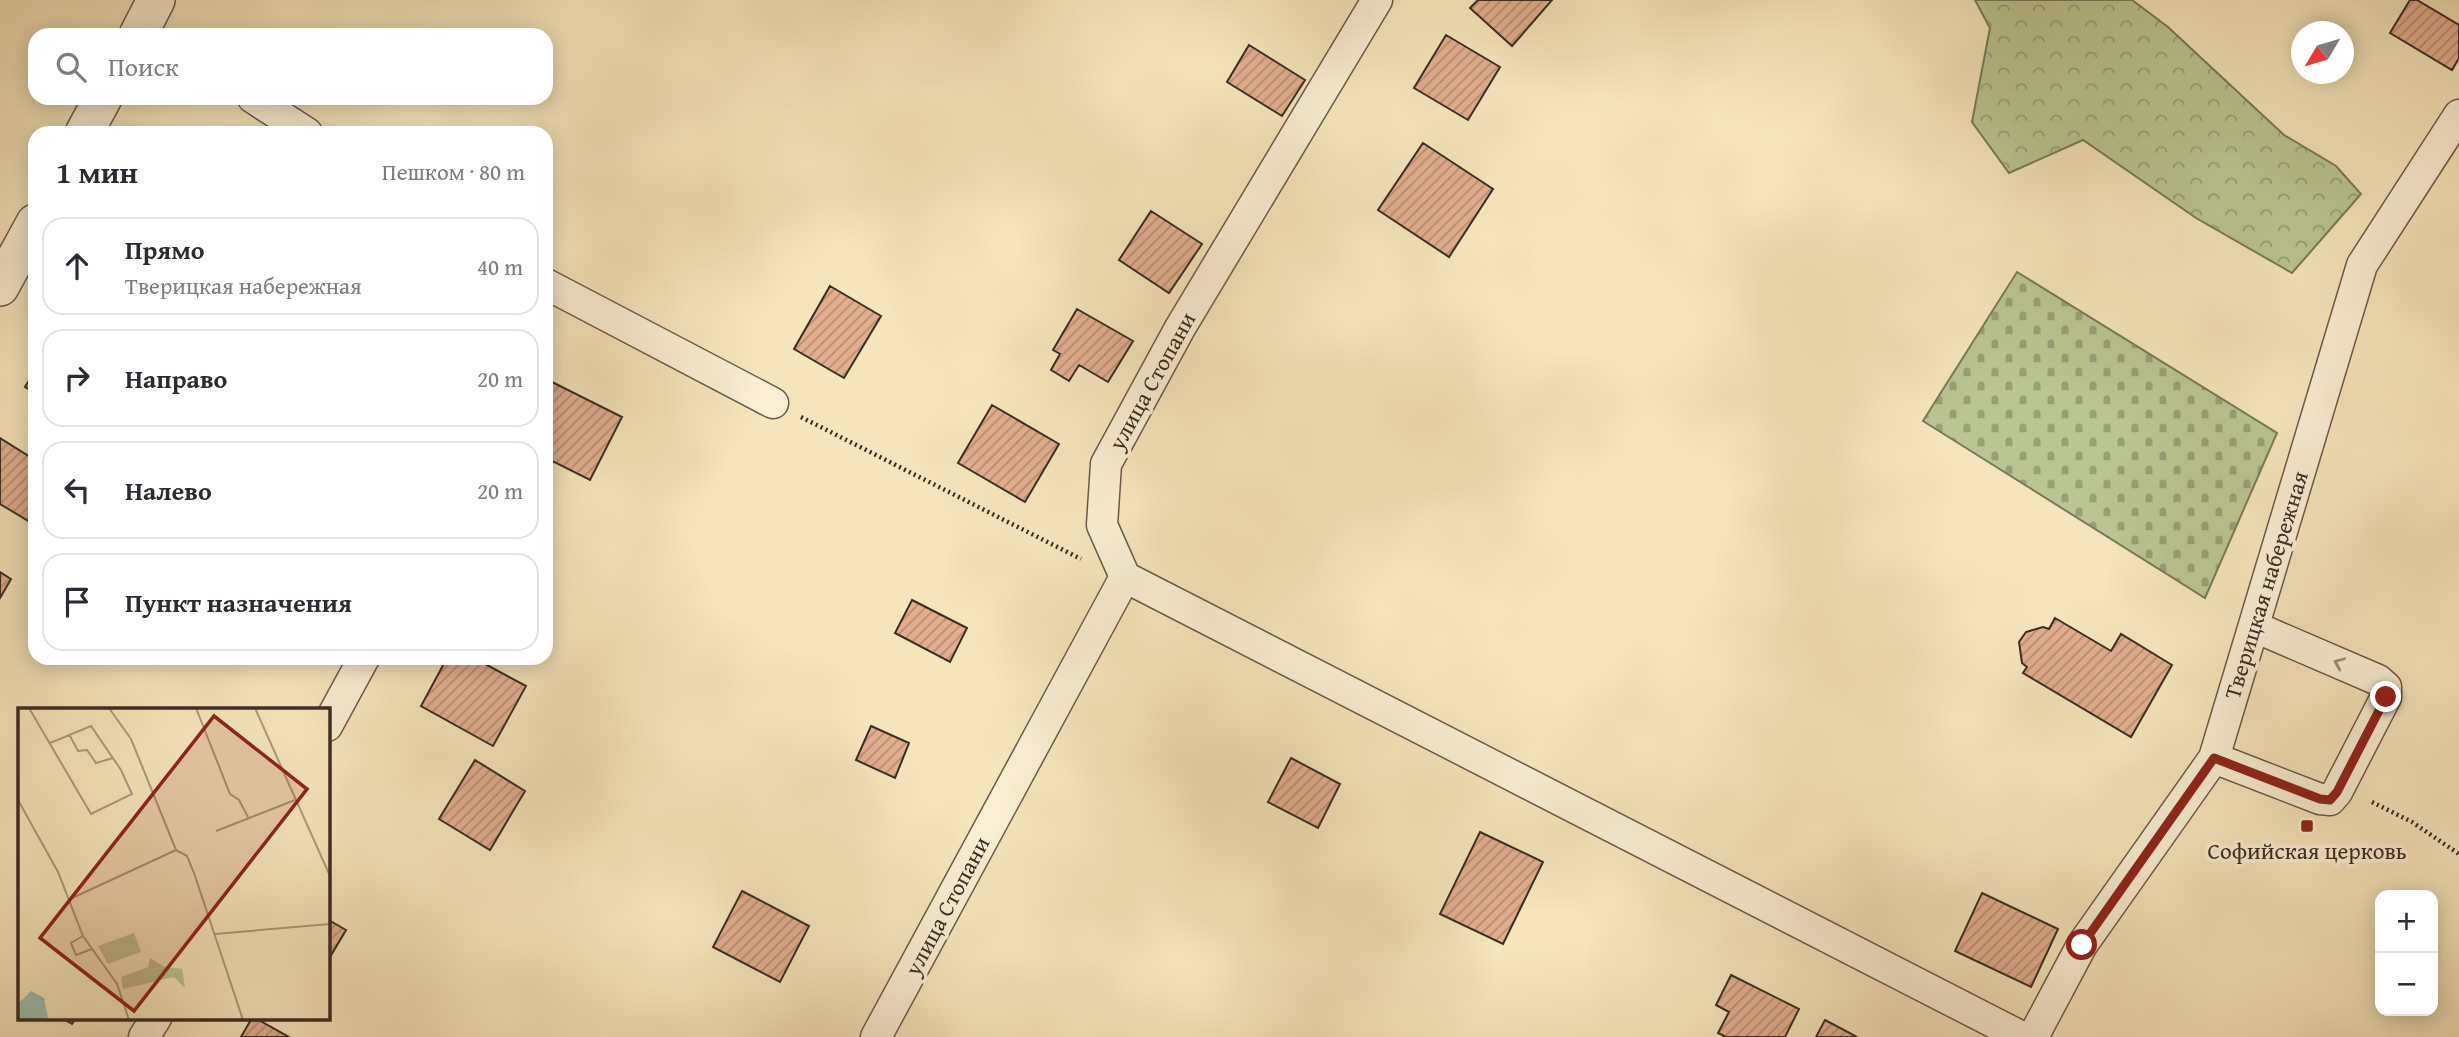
<!DOCTYPE html>
<html lang="ru">
<meta charset="utf-8">
<style>
body{margin:0;font-family:"Gentium Book Plus",serif;background:#f7f7f7;color:#2b2b33}
.controls{position:absolute;right:21px;bottom:21px;display:grid;overflow:hidden;border-radius:14px;box-shadow:0 4px 18px #0003}
.controls button{width:63px;height:63px;display:grid;place-items:center;padding:0;border:0;border-bottom:2px solid #e1e1e2;background:#fff;color:#2b2b33;font:35px sans-serif}
.compass{position:absolute;left:2291px;top:21px;width:63px;height:63px;border-radius:50%;background:#fff;box-shadow:0 4px 18px #0003;rotate:232deg}
.stop{position:absolute;width:21px;height:21px;margin:-16px;border:5px solid #8f2418;border-radius:50%;background:#fff}
.stop.end{background:#8f2418;border-color:#fff;box-shadow:0 2px 7px #0008}
.list{margin:0;padding:0;list-style:none}
h2{display:flex;justify-content:space-between;align-items:center;height:91px;margin:0;padding:0 28px;font-size:30px}
h2 small{font-size:23px;font-weight:400;color:#7c7c81}
.list li{display:grid;grid-template-columns:46px 1fr auto;gap:21px;align-items:center;box-sizing:border-box;height:98px;margin:0 14px 14px;padding:0 14px;border:2px solid #e1e1e2;border-radius:21px}
.list b{display:block;font-size:26px;white-space:nowrap}
.list p{margin:0;font-size:23px;white-space:nowrap;color:#7c7c81}
.list em{font-size:23px;font-style:normal;color:#7c7c81}
.icon{flex:none;width:38px;height:38px;fill:none;stroke:currentColor;stroke-width:2;stroke-linecap:round;stroke-linejoin:round}
.map{position:relative;flex:none;width:2459px;height:1037px;overflow:hidden}
.search{position:absolute;background:#fff;box-shadow:0 4px 18px #0003;left:28px;top:28px;width:525px;height:77px;display:flex;align-items:center;gap:18px;box-sizing:border-box;padding:0 24px;border-radius:21px;color:#7c7c81;font-size:26px}
.panel{position:absolute;background:#fff;box-shadow:0 4px 18px #0003;left:28px;top:126px;width:525px;height:539px;border-radius:21px}
.map>svg:first-child{display:block}
.forest{fill:url(#forest-crowns);stroke:#7a795a;stroke-width:2}
.cemetery{fill:url(#cemetery-stones);stroke:#7a795a;stroke-width:2}
.building{fill:url(#building-hatch);stroke:#3b2d24;stroke-width:2}
.lines{fill:none;stroke-linecap:round;stroke-linejoin:round}
.minor-casing{stroke:#695b4a;stroke-width:33}
.tertiary-casing{stroke:#695b4a;stroke-width:40}
.path{stroke:#3b2d24;stroke-width:4.5;stroke-dasharray:2 3.5;stroke-linecap:butt}
.minor{stroke:#f8eed2;stroke-width:30}
.tertiary{stroke:#f8eed2;stroke-width:37}
.oneway{stroke:#9a8e7b}
.route{stroke:#8f2418;stroke-width:9}
.poi-dot{fill:#8f2418;stroke:#f8eed2;stroke-width:2.5}
.labels{text-anchor:middle;stroke-width:7;stroke-linejoin:round;paint-order:stroke}
.street-label{font-size:23px;fill:#3b2d24;stroke:#f8eed2}
.poi-label{font-size:23px;fill:#3b2d24;stroke:#f8eed2}
.inset-road{fill:none;stroke:#aa9b7e;stroke-width:2}
.view{fill:#8f2418;fill-opacity:0.15;stroke:#8f2418;stroke-width:3.5}
.inset-edge{fill:none;stroke:#3b2d24;stroke-width:3.5}
</style>
<div class="map">
<svg width="2459" height="1037" viewBox="0 0 2459 1037">
<defs>
<pattern id="forest-crowns" width="20" height="18" patternUnits="userSpaceOnUse" patternTransform="scale(1.75)"><rect width="20" height="18" fill="#bac591"/><path d="M2 6a3 3 0 1 1 6 0M12 15a3 3 0 1 1 6 0" fill="none" stroke="#98a076"/></pattern>
<pattern id="cemetery-stones" width="16" height="16" patternUnits="userSpaceOnUse" patternTransform="scale(1.75)"><rect width="16" height="16" fill="#bac591"/><path d="M2 7V4a2 2 0 0 1 4 0v3zM10 15v-3a2 2 0 0 1 4 0v3z" fill="#98a076"/></pattern>
<pattern id="building-hatch" width="6" height="6" patternUnits="userSpaceOnUse" patternTransform="scale(1.75)"><rect width="6" height="6" fill="#e2ae8e"/><path d="M-1 1l2-2M0 6l6-6M5 7l2-2" fill="none" stroke="#b88e74"/></pattern>
</defs>
<rect width="100%" height="100%" fill="#f4e5ba"/>
<filter id="stains"><feTurbulence type="fractalNoise" baseFrequency=".00286" numOctaves="4"/><feColorMatrix values="0 0 0 0 .2 0 0 0 0 .09 0 0 0 0 .02 0 0 0 .5 -.17"/></filter>
<radialGradient id="worn" r=".72"><stop offset=".6" stop-color="#630" stop-opacity="0"/><stop offset="1" stop-color="#630" stop-opacity=".3"/></radialGradient>
<!-- forest -->
<path class="forest" d="M1975,0H2132L2168,27L2284,135L2336,166L2361,194L2292,273L2196,218L2083,140L2009,173L1972,122L1990,28Z"/>
<!-- cemetery -->
<path class="cemetery" d="M2017,272L2277,433L2205,598L1923,421Z"/>
<!-- building -->
<path class="building" d="M1478,0H1552L1512,46L1470,8Z
M2410,0H2417L2459,25V58L2452,70L2390,33Z
M1446,35L1500,67L1468,120L1414,88Z
M1249,45L1305,80L1282,116L1227,82Z
M1423,143L1493,189L1449,257L1378,210Z
M1151,211L1202,244L1169,293L1119,260Z
M830,286L881,316L844,378L794,349Z
M1077,309L1133,341L1108,382L1079,365L1069,381L1051,370L1060,354L1053,350Z
M35,371V393L25,387Z
M546,379L622,417L590,480L546,458Z
M992,405L1059,444L1025,502L958,463Z
M0,438L35,460V525L0,504Z
M0,572L11,579L0,598Z
M912,600L967,628L950,662L895,633Z
M2055,618L2111,651L2121,634L2172,665L2131,737L2023,673L2027,667L2022,663L2019,642L2026,632L2043,627L2049,629Z
M447,658H474L526,686L493,746L421,706Z
M871,726L909,743L895,778L856,760Z
M1291,758L1340,784L1318,828L1268,802Z
M475,760L525,791L490,850L439,819Z
M1480,832L1543,862L1503,944L1440,914Z
M742,891L809,926L780,982L713,947Z
M1982,893L2058,929L2031,987L1955,951Z
M327,919L346,930L327,962Z
M1731,975L1799,1009L1785,1037H1726L1718,1033L1729,1012L1716,1005Z
M62,1018H76L72,1024Z
M252,1018H255L289,1037H241Z
M1825,1020L1857,1037H1816Z"/>
<g class="lines">
<!-- minor casing -->
<g class="minor-casing">
<path id="minor" d="M253,98L307,133
M546,284L773,403
M1125,577L2022,1037
M1125,577L1102,525L1106,464L1180,328L1377,0
M327,726L364,658
M2214,758L2320,799L2330,800L2337,792L2386,697V687L2378,680L2255,627
M144,1037L156,1018
M876,1037L1125,577
M2033,1037L2082,945L2214,758L2362,265L2459,115"/>
</g>
<!-- tertiary casing -->
<g class="tertiary-casing">
<path id="tertiary" d="M138,35L156,0
M84,133L103,98
M0,287L35,223"/>
</g>
<!-- path -->
<path class="path" d="M801,417L1081,559
M2372,802L2412,822L2459,854"/>
<!-- minor -->
<use href="#minor" class="minor"/>
<!-- tertiary -->
<use href="#tertiary" class="tertiary"/>
</g>
<!-- one-way arrows -->
<defs><path id="oneway-chevron" d="M-2-3.5L2.5 0L-2 3.5" fill="none" stroke-width="1.6" stroke-linecap="round" stroke-linejoin="round" transform="scale(1.75)"/></defs>
<use class="oneway" href="#oneway-chevron" transform="translate(2339 663) rotate(-157)"/>
<g class="lines">
<!-- route -->
<path class="route" d="M2082,945L2214,758L2320,799L2330,800L2337,792L2386,697"/>
</g>
<!-- markers -->
<rect class="poi-dot" x="2300" y="819" width="14" height="14" rx="3.5"/>
<g class="labels">
<!-- street labels -->
<g class="street-label">
<text transform="translate(1152 381) rotate(-61)" y="8">улица Стопани</text>
<text transform="translate(2266 585) rotate(-73)" y="8">Тверицкая набережная</text>
<text transform="translate(947 906) rotate(-62)" y="8">улица Стопани</text>
</g>
<!-- poi labels -->
<g class="poi-label">
<text x="2307" y="859">Софийская церковь</text>
</g>
</g>
<!-- overview -->
<g transform="translate(18 708)">
<rect width="312" height="312" fill="#f4e5ba"/>
<path d="M132,250L147,259L164,261L167,280L156,269L105,281L103,269L130,259Z" fill="#bac591"/>
<path d="M116,225L123,244L90,256L80,238Z" fill="#bac591"/>
<path d="M13,283L26,290L30,311H0V296Z" fill="#9cbfae"/>
<path class="inset-road" d="M11,0L73,106L114,86L103,62L73,18L32,35M91,0L113,31L158,142L169,148L176,165L225,312M178,0L212,86L221,92L230,109M237,0L312,168M51,26L60,43L69,42L78,55L95,50M0,92L40,164L65,228L99,276L111,312M198,123L277,92M52,191L158,142M197,226L312,216M65,228L53,235L58,247L74,241"/>
<path class="view" d="M196,8L289,81L116,303L22,230Z"/>
<rect width="312" height="312" class="inset-edge"/>
</g>
<rect width="100%" height="100%" filter="url(#stains)"/>
<rect width="100%" height="100%" fill="url(#worn)"/>
</svg>
<div class="controls">
<button>+</button>
<button>−</button>
</div>
<svg class="compass" viewBox="-18 -18 36 36"><path d="M0-13l5 13h-10z" fill="#e53935"/><path d="M0 13l5-13h-10z" fill="#7c7c81"/></svg>
<div class="stop" style="left:2082px;top:945px"></div>
<div class="stop end" style="left:2386px;top:697px"></div>
<div class="search"><svg class="icon" aria-label="search" viewBox="0 0 24 24"><circle cx="10" cy="10" r="6"/><path d="M15 15l6 6"/></svg>Поиск</div>
<section class="panel">
<h2>1 мин<small>Пешком · 80 m</small></h2>
<ul class="list">
<li><svg class="icon" aria-label="ahead" viewBox="0 0 24 24"><path d="M12 20V5M6 11l6-6 6 6"/></svg><div><b>Прямо</b><p>Тверицкая набережная</p></div><em>40 m</em></li>
<li><svg class="icon" aria-label="right" viewBox="0 0 24 24"><path d="M7 20v-9h11M14 6l5 5-5 5"/></svg><div><b>Направо</b></div><em>20 m</em></li>
<li><svg class="icon" aria-label="left" viewBox="0 0 24 24"><path d="M17 20v-9H6M10 6l-5 5 5 5"/></svg><div><b>Налево</b></div><em>20 m</em></li>
<li><svg class="icon" aria-label="arrive" viewBox="0 0 24 24"><path d="M6 21V4h12l-3 4 3 4H6"/></svg><div><b>Пункт назначения</b></div></li>
</ul>
</section>
</div>
